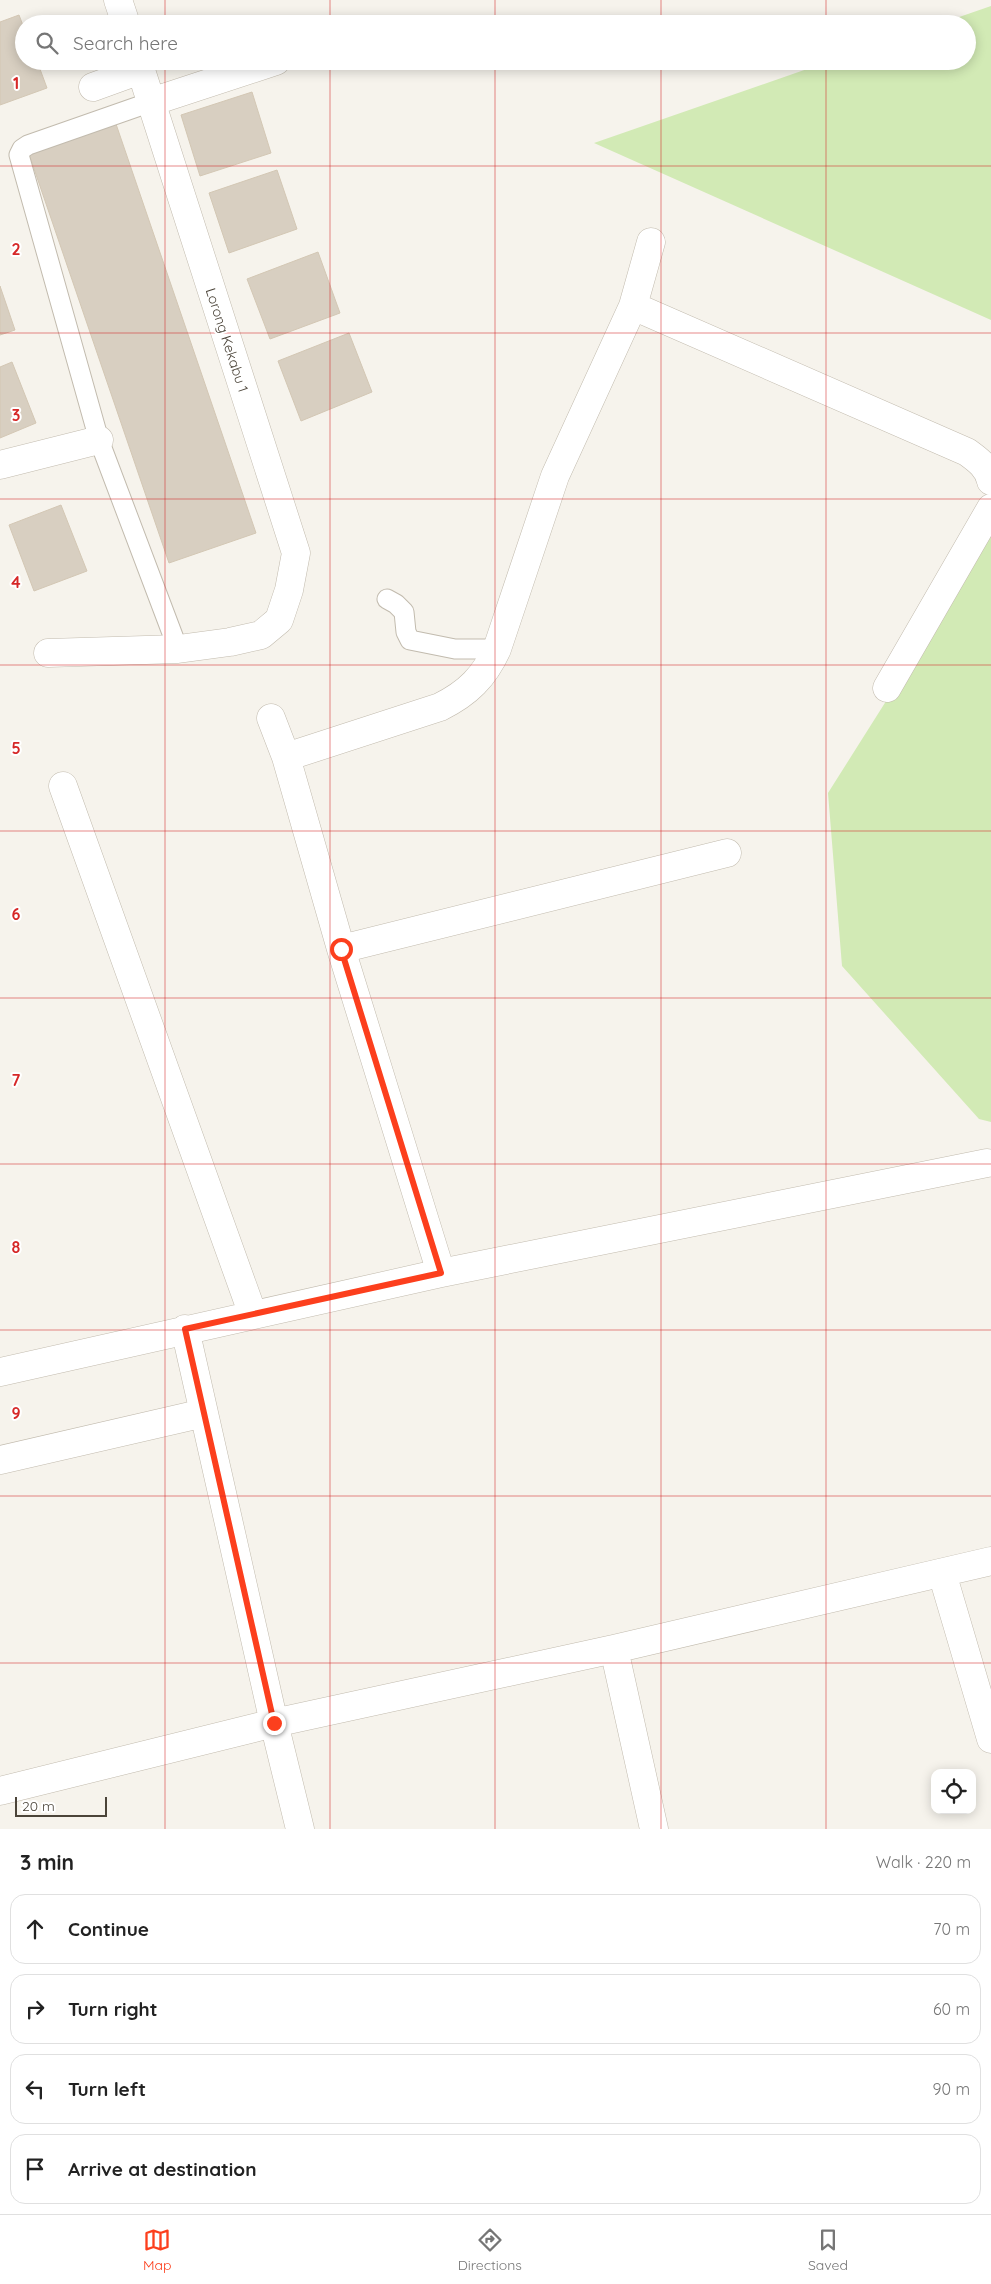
<!DOCTYPE html>
<meta charset="utf-8">
<style>
body{margin:0;font-family:Quicksand,sans-serif;background:#f6f6f6;color:#222}
.controls{position:absolute;right:15px;bottom:15px;display:grid;overflow:hidden;border-radius:10px;box-shadow:0 2px 12px #0003}
.controls button{width:45px;height:45px;display:grid;place-items:center;padding:0;border:0;border-bottom:1px solid #e0e0e0;background:#fff;color:#222;font:25px sans-serif}
.scale{position:absolute;left:15px;bottom:12px;width:92px;box-sizing:border-box;padding-left:5px;border:2px solid #4b4439;border-top:0;font-size:14px;line-height:18px;white-space:nowrap;color:#4b4439;-webkit-text-stroke:4px #fff;paint-order:stroke}
.stop{position:absolute;width:15px;height:15px;margin:-11px;border:4px solid #fc3f1d;border-radius:50%;background:#fff}
.stop.end{background:#fc3f1d;border-color:#fff;box-shadow:0 1px 5px #0008}
.list{margin:0;padding:0;list-style:none}
h2{display:flex;justify-content:space-between;align-items:center;height:65px;margin:0;padding:0 20px;font-size:21px}
h2 small{font-size:16px;font-weight:400;color:#767676}
.list li{display:grid;grid-template-columns:32px 1fr auto;gap:15px;align-items:center;box-sizing:border-box;height:70px;margin:0 10px 10px;padding:0 10px;border:1px solid #e0e0e0;border-radius:15px}
.list b{display:block;font-size:19px;white-space:nowrap}
.list em{font-size:16px;font-style:normal;color:#767676}
.icon{flex:none;width:28px;height:28px;fill:none;stroke:currentColor;stroke-width:2;stroke-linecap:round;stroke-linejoin:round}
.map{position:relative;flex:none;width:991px;height:1829px;overflow:hidden}
.search{position:absolute;background:#fff;box-shadow:0 2px 12px #0003;left:15px;right:15px;top:15px;height:55px;display:flex;align-items:center;gap:12px;box-sizing:border-box;padding:0 18px;border-radius:28px;color:#767676;font-size:19px}
.sheet{height:385px;background:#fff}
nav{display:flex;justify-content:space-around;align-items:center;box-sizing:border-box;height:70px;border-top:1px solid #e0e0e0;background:#fff;font-size:14px;color:#767676}
nav a{display:grid;justify-items:center;gap:2px}
nav .on{color:#fc3f1d}
.map>svg:first-child{display:block}
.green{fill:#d2eab5}
.building{fill:#d8cfc1;stroke:#d3c7b4}
.lines{fill:none;stroke-linecap:round;stroke-linejoin:round}
.service-casing{stroke:#c2bbae;stroke-width:21}
.minor-casing{stroke:#c2bbae;stroke-width:29}
.service{stroke:#fff;stroke-width:19}
.minor{stroke:#fff;stroke-width:28}
.route{stroke:#fc3f1d;stroke-width:6}
.grid{fill:none;stroke:#d62828;stroke-width:1;stroke-opacity:0.55}
.labels{text-anchor:middle;stroke-width:4;stroke-linejoin:round;paint-order:stroke}
.street-label{font-size:14px;fill:#4b4439;stroke:#fff}
.grid-label{font-size:16px;text-anchor:middle;font-weight:bold;fill:#d62828;stroke:#fff;stroke-width:4;stroke-linejoin:round;paint-order:stroke}
</style>
<div class="map">
<svg width="991" height="1829" viewBox="0 0 991 1829">
<rect width="100%" height="100%" fill="#f6f3ec"/>
<!-- green -->
<path class="green" d="M991,6V320L594,143L830,61H967V24H939Z
M991,535V1122L979,1119L842,966L828,793Z"/>
<!-- building -->
<path class="building" d="M19,15L24,28V61H37L47,88L0,105V22Z
M252,92L271,153L200,176L181,115Z
M116,124L256,533L169,563L29,154Z
M277,170L297,229L229,253L209,193Z
M318,252L340,313L270,339L247,279Z
M0,286L15,330L0,335Z
M349,333L372,392L301,421L278,361Z
M12,362L36,423L0,438V367Z
M61,505L87,571L34,591L9,525Z"/>
<g class="lines">
<!-- service casing -->
<g class="service-casing">
<path id="service" d="M151,102L28,145L22,149L19,155L99,440L178,649
M387,599L396,604L404,612L406,632L410,640L455,649H497"/>
</g>
<!-- minor casing -->
<g class="minor-casing">
<path id="minor" d="M118,0L126,24
M93,87L140,70
M151,102L276,61
M633,306L967,452C978,460 988,467 991,481
M0,465L99,440
M48,653L178,649L230,642L261,635L279,620L289,590L296,553L138,61
M887,688L991,508
M271,718L286,757L341,949L441,1273
M286,757L440,707C468,693 484,677 497,649L555,476L633,306L651,242
M63,786L253,1315
M341,949L727,853
M185,1329L274,1723L300,1829
M0,1372L441,1273L987,1163
M0,1460L204,1413
M942,1573L991,1739
M614,1649L654,1829
M0,1791L274,1723L614,1649L991,1561"/>
</g>
<!-- service -->
<use href="#service" class="service"/>
<!-- minor -->
<use href="#minor" class="minor"/>
</g>
<g class="lines">
<!-- route -->
<path class="route" d="M274,1723L185,1329L441,1273L341,949"/>
</g>
<!-- grid -->
<path class="grid" d="M165,0V24M330,0V24M495,0V24M661,0V24M826,0V24M165,61V1829M330,61V1829M495,61V1829M661,61V1829M826,61V1829M0,166H991M0,333H991M0,499H991M0,665H991M0,831H991M0,998H991M0,1164H991M0,1330H991M0,1496H991M0,1663H991"/>
<g class="labels">
<!-- street labels -->
<g class="street-label">
<text transform="translate(227 340) rotate(72)" y="5">Lorong Kekabu 1</text>
</g>
</g>
<g class="grid-label">
<text x="16" y="89">1</text>
<text x="16" y="255">2</text>
<text x="16" y="421">3</text>
<text x="16" y="588">4</text>
<text x="16" y="754">5</text>
<text x="16" y="920">6</text>
<text x="16" y="1086">7</text>
<text x="16" y="1253">8</text>
<text x="16" y="1419">9</text>
</g>
</svg>
<div class="controls">
<button><svg class="icon" aria-label="locate" viewBox="0 0 24 24"><circle cx="12" cy="12" r="6"/><path d="M12 2v4M12 18v4M2 12h4M18 12h4"/></svg></button>
</div>
<div class="scale">20 m</div>
<div class="stop" style="left:341px;top:949px"></div>
<div class="stop end" style="left:274px;top:1723px"></div>
<div class="search"><svg class="icon" aria-label="search" viewBox="0 0 24 24"><circle cx="10" cy="10" r="6"/><path d="M15 15l6 6"/></svg>Search here</div>
</div>
<section class="sheet">
<h2>3 min<small>Walk · 220 m</small></h2>
<ul class="list">
<li><svg class="icon" aria-label="ahead" viewBox="0 0 24 24"><path d="M12 20V5M6 11l6-6 6 6"/></svg><div><b>Continue</b></div><em>70 m</em></li>
<li><svg class="icon" aria-label="right" viewBox="0 0 24 24"><path d="M7 20v-9h11M14 6l5 5-5 5"/></svg><div><b>Turn right</b></div><em>60 m</em></li>
<li><svg class="icon" aria-label="left" viewBox="0 0 24 24"><path d="M17 20v-9H6M10 6l-5 5 5 5"/></svg><div><b>Turn left</b></div><em>90 m</em></li>
<li><svg class="icon" aria-label="arrive" viewBox="0 0 24 24"><path d="M6 21V4h12l-3 4 3 4H6"/></svg><div><b>Arrive at destination</b></div></li>
</ul>
</section>
<nav>
<a class="on"><svg class="icon" aria-label="map" viewBox="0 0 24 24"><path d="M3 6l6-2 6 2 6-2v14l-6 2-6-2-6 2zM9 4v14M15 6v14"/></svg>Map</a>
<a><svg class="icon" aria-label="directions" viewBox="0 0 24 24"><path d="M12 3l9 9-9 9-9-9zM9 14v-3h6M13 9l2 2-2 2"/></svg>Directions</a>
<a><svg class="icon" aria-label="saved" viewBox="0 0 24 24"><path d="M7 4h10v16l-5-4-5 4z"/></svg>Saved</a>
</nav>
